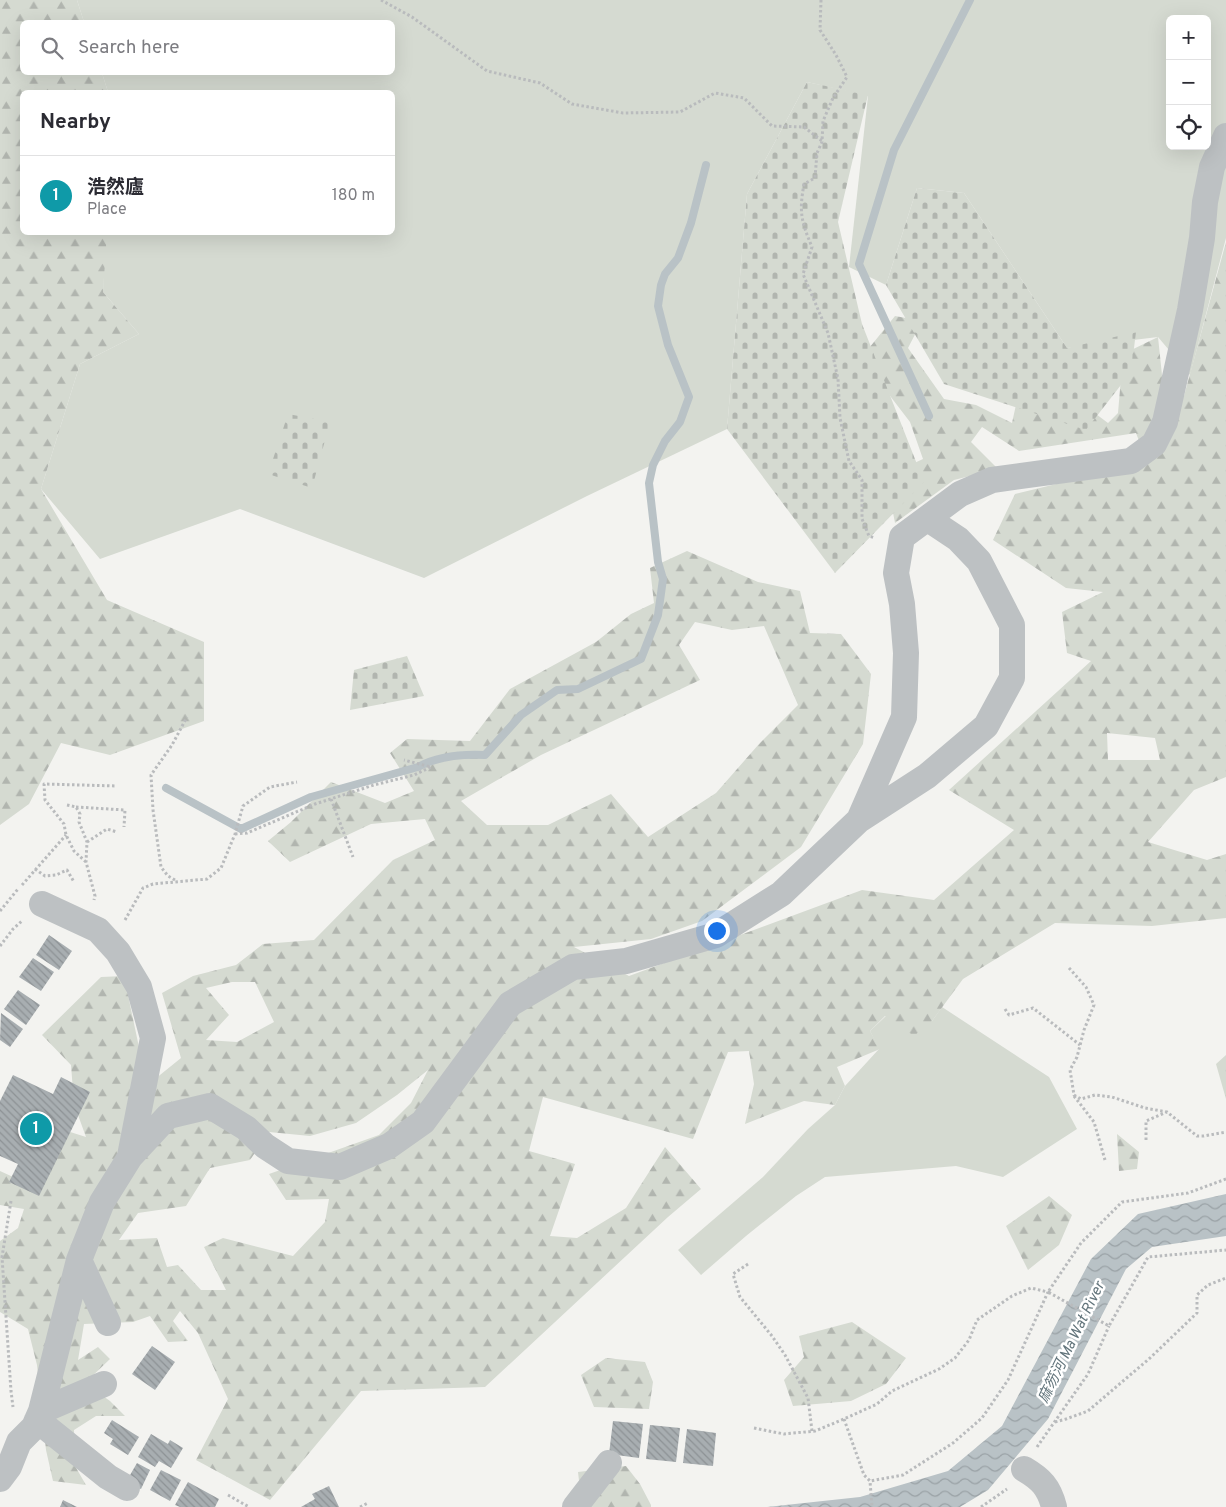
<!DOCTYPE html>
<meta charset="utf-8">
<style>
body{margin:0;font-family:Overpass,"Noto Sans TC",sans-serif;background:#f7f7f7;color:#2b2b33}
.controls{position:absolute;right:15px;top:15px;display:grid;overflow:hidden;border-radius:8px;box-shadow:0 5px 20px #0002}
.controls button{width:45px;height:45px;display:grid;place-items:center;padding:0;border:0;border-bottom:1px solid #e1e1e2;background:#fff;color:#2b2b33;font:25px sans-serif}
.you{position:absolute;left:716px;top:930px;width:18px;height:18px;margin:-12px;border:4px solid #fff;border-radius:50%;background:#1a73e8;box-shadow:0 0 0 8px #1a73e833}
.badge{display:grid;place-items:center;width:32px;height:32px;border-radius:50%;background:#cd5836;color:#fff;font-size:16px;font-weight:700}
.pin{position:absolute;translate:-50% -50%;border:2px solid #fff;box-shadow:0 1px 5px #0006}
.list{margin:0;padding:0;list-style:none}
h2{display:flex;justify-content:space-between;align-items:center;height:65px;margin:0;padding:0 20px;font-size:21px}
h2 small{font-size:16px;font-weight:400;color:#7c7c81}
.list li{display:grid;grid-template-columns:32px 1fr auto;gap:15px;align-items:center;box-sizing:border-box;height:80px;padding:0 20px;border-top:1px solid #e1e1e2}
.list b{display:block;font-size:19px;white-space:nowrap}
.list p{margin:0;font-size:16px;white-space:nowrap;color:#7c7c81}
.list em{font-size:16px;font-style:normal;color:#7c7c81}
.icon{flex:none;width:28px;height:28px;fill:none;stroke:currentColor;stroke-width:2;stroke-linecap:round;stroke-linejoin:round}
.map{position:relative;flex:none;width:1226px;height:1507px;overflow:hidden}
.search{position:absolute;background:#fff;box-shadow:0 5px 20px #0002;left:20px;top:20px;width:375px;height:55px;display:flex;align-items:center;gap:12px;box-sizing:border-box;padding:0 18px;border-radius:8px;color:#7c7c81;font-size:19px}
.panel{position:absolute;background:#fff;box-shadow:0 5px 20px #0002;left:20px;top:90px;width:375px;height:145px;border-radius:8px}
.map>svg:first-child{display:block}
.green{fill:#d5dad1;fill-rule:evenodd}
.forest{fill:url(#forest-firs);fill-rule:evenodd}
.cemetery{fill:url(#cemetery-stones)}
.water{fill:url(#water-waves)}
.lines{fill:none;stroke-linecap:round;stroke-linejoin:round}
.stream{stroke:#b9c2c6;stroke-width:8}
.building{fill:url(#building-back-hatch)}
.path{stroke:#b9bbbd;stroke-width:3;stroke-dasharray:2.5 2.5;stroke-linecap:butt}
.minor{stroke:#bdc1c3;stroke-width:26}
.labels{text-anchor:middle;stroke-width:5;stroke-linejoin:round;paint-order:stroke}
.water-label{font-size:15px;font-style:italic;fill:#62747b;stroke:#fff}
</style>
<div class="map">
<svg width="1226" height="1507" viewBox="0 0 1226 1507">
<defs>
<pattern id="forest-firs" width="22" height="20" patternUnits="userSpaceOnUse" patternTransform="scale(1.25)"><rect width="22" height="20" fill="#d5dad1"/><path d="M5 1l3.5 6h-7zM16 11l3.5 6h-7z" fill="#b1b5af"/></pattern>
<pattern id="cemetery-stones" width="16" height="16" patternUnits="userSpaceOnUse" patternTransform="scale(1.25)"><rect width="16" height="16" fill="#d5dad1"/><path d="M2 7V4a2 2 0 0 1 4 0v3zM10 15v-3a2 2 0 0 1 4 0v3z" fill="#b1b5af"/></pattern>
<pattern id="water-waves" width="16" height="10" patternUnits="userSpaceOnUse" patternTransform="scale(1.25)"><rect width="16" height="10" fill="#b9c2c6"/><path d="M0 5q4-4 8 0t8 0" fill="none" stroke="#9aa2a6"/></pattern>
<pattern id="building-back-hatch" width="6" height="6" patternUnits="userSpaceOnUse" patternTransform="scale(1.25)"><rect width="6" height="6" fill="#a8aeb1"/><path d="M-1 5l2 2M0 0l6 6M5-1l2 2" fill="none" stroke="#8d9295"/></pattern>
</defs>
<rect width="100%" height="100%" fill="#f3f3f0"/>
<!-- green -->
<path class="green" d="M77,0H1226V238L1190,375L1158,337L1067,348L964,193L917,188L886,285L849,267L868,96L807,82L747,194L727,429L587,496L424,578L240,509L100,559L41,489L80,364L139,334L103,292L105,233L392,232V92H108L102,73L392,72V22H84ZM1170,19H1207V146H1170Z
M942,1007L1049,1077L1077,1129L1003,1177L956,1166L825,1177L796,1196L746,1236L701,1275L678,1250L763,1177L808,1129L835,1105L845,1086L879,1049L870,1031L886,1016L932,1021Z"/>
<!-- forest -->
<path class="forest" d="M0,0H77L84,22H22V72L102,73L108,92H22V232L107,233L103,292L139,334L80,364L41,489L107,600L204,642V721L110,755L61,743L29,804L0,825Z
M1226,242V777L1194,790L1148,842L1207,860L1226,854V918L1152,926L1055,923L963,979L932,1021L914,1036L885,1016L870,1031L880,1049L837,1067L845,1086L835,1105L804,1101L745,1124L754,1084L749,1051L728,1052L693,1139L543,1097L529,1151L575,1164L550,1236L577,1238L626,1208L665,1147L701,1189L668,1217L485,1387L361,1391L270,1500L196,1460L228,1399L198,1333L180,1311L173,1321L188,1341L168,1342L150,1316L133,1322L84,1324L78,1360L98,1347L110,1359L85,1383L110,1401L125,1416H96L74,1430L75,1466L86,1485L53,1481L46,1450L37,1365L28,1329L0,1312V1241L18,1228L24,1209L0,1205V1171L24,1182L45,1124L86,1137L74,1104L71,1065L42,1035L101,977L124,976L140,1052L129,1100L181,1058L162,993L193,976L236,965L263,944L314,940L393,860L435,840L425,819L371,824L290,862L268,841L291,822L331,782L385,803L414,791L390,753L407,739L470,741L510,689L596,642L631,614L654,603L650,568L687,551L758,582L800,591L810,633L841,634L871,674L863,744L801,847L702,921L651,939L574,947L629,976L862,890L934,900L1014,830L949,790L1091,661L1067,653L1062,612L1103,592L1066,588L993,540L1015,494L1147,462L1136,433L1019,451L982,427L971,442L998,469L954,480L895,523L886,476L923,459L910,422L861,358L895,316L922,321L908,348L944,399L976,405L1012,423L1022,377L1088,408L1108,423L1118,413L1123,354L1158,337L1162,375L1184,396ZM695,622L732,630L764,626L798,705L759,744L716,793L648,837L611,794L548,825H487L461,801L541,755L700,680L679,645ZM1107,733L1155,738L1160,760H1108ZM232,982H255L274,1022L237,1042L206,1040L229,1015L206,988ZM428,1070L411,1103L379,1135L269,1174L286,1200L329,1199L325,1222L293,1256L223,1238L204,1247L226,1290H201L178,1265L167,1267L157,1238L119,1240L138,1213L186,1206L210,1168L250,1160L269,1132L310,1136L356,1123L397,1095Z
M1226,1055V1099L1216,1064Z
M1117,1134L1139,1152L1137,1169L1119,1171Z
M1049,1196L1072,1215L1059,1245L1028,1270L1006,1226Z
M852,1322L906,1358L886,1384L851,1401L793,1406L784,1380L804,1357L799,1336Z
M606,1358L645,1362L653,1382L649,1409L594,1407L581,1375Z
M626,1466L640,1484L651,1505V1507H582L578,1472Z"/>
<!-- cemetery -->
<path class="cemetery" d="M807,82L868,95L838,222L862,324L924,482L835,573L727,429L747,194Z
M917,188L964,193L1067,348L1136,332L1131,372L1086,430L944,384L886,285Z
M288,414L330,422L312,488L268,474Z
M407,656L424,696L350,710L354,670Z"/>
<!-- water -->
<path class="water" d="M1226,1194V1236L1152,1247L1126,1269L1048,1419L988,1490L960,1507H767L860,1497L948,1471L1002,1426L1091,1259L1138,1214Z"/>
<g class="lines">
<!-- stream -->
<path class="stream" d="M929,416L859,264L894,150L970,0
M166,788L241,829L311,797L418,767C438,756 463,754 485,755L521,715L557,690L578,689L641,659L658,615L663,579L658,562L649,483L653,465L665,441L680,422L689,397L668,345L658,306L661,285L665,274L678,258L691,223L706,165"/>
</g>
<!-- building -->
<path class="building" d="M49,935L72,951L59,970L36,955Z
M33,958L54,972L41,991L19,977Z
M18,990L40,1005L26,1025L4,1009Z
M1,1013L23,1029L10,1047L0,1040Z
M13,1075L53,1094L61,1077L90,1092L39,1196L9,1182L18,1164L0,1156V1101Z
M152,1346L175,1362L155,1390L132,1374Z
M112,1420L139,1437L128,1455L110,1444L113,1439L104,1433Z
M613,1421L643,1424L639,1458L609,1454Z
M650,1425L680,1428L676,1462L646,1459Z
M687,1429L716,1433L713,1466L683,1463Z
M151,1434L168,1444L170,1440L183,1448L171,1468L159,1461L155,1467L138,1457Z
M137,1463L150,1470L141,1489L126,1482Z
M161,1470L181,1480L170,1501L150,1490Z
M188,1482L219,1499L215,1507H180L175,1505Z
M329,1486L339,1507H301L315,1499L312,1494Z
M63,1500L77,1507H60Z"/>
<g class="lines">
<!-- path -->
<path class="path" d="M381,0L412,17L487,71L540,83L572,104L623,113L680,112L715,93L744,98L772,126L804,127L822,141
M821,0L820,30L836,55L847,77L833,98L823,121L822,142L817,153L815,178L804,184C799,212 801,221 812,247L803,274L828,333L838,379L840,418L849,461L862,480V519L869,536L875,538
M331,799L353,857
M67,805L76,807L80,814L79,822L87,842L86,862L95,896L94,900
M76,807L125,810L124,827
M235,834L247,833L315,804L374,785L414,775L431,767L404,760
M87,842L107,829L117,832
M86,862L74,851L66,835L64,824L45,800L44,784L117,786
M35,869L45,876L56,875L67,870L74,882
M175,880L168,876L161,867L153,810L151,775L172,745L187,717
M22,885L66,835
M0,911L18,889
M125,920L143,888L153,884L207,879L221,868L235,834L243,806L270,787L297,782
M0,946L13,929L23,920
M1069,968L1086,987L1094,1005L1084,1030L1077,1057L1070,1070L1074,1095L1081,1099L1095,1095L1112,1097L1145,1108L1167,1112L1197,1136H1204L1226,1132
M1005,1009L1009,1015L1033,1008L1080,1045
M1074,1096L1094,1122L1105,1160
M1146,1140V1121L1167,1112
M1226,1179L1188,1193L1122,1202L1081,1243L1048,1292L1109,1326L1148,1257L1226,1250
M11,1201L2,1257L11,1391L13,1407
M748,1264L733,1274L740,1297L772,1336L785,1355L808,1398L812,1431
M844,1419L864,1475L870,1481L872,1507
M1055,1422L1066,1419L1088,1411L1150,1358L1197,1313V1295L1208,1285L1226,1278
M754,1428L784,1434L815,1431L844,1419L877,1404L892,1391L939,1369L955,1358L969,1340L977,1320L1012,1296L1031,1288L1048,1292L1008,1380L982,1418L953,1443L903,1475L870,1481
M1037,1447L1088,1374L1109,1326
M228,1495L249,1507
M360,1507L368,1503
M981,1507L1007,1489"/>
<!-- minor -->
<path class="minor" d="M859,820L927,776L986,726L1012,678V625L979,561L958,539L928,519
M42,904L98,930L118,952L139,987L153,1038L130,1156
M79,1260L108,1323
M41,1411L104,1384
M37,1420L108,1477L127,1488
M1024,1469C1041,1479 1049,1487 1054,1507
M0,1479L9,1467L19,1442L34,1427L41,1411L79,1260L102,1202L130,1157L168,1116L210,1106L246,1128L265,1146L288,1161L340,1167L389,1146L423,1122L510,1004L573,967L626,961L716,935L781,894L859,820L904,717L906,653L902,604L896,573L902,537L960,494L992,480L1131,461L1154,444L1165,422L1190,310L1202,238L1205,202L1212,167L1226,136
M575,1507L609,1463"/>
</g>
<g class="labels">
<!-- water labels -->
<g class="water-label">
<text transform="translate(1071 1342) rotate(-64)" y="5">麻笏河 Ma Wat River</text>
</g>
</g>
</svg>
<div class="controls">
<button>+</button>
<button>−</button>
<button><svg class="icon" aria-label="locate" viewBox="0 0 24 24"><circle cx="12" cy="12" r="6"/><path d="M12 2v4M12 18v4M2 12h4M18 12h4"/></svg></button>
</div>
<div class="you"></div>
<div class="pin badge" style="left:36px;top:1129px;background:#0f9aa8">1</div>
<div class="search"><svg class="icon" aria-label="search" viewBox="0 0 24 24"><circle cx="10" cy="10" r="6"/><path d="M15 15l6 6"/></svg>Search here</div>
<section class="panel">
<h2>Nearby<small></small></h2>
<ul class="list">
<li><span class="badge" style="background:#0f9aa8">1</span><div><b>浩然廬</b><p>Place</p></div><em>180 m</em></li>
</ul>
</section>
</div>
